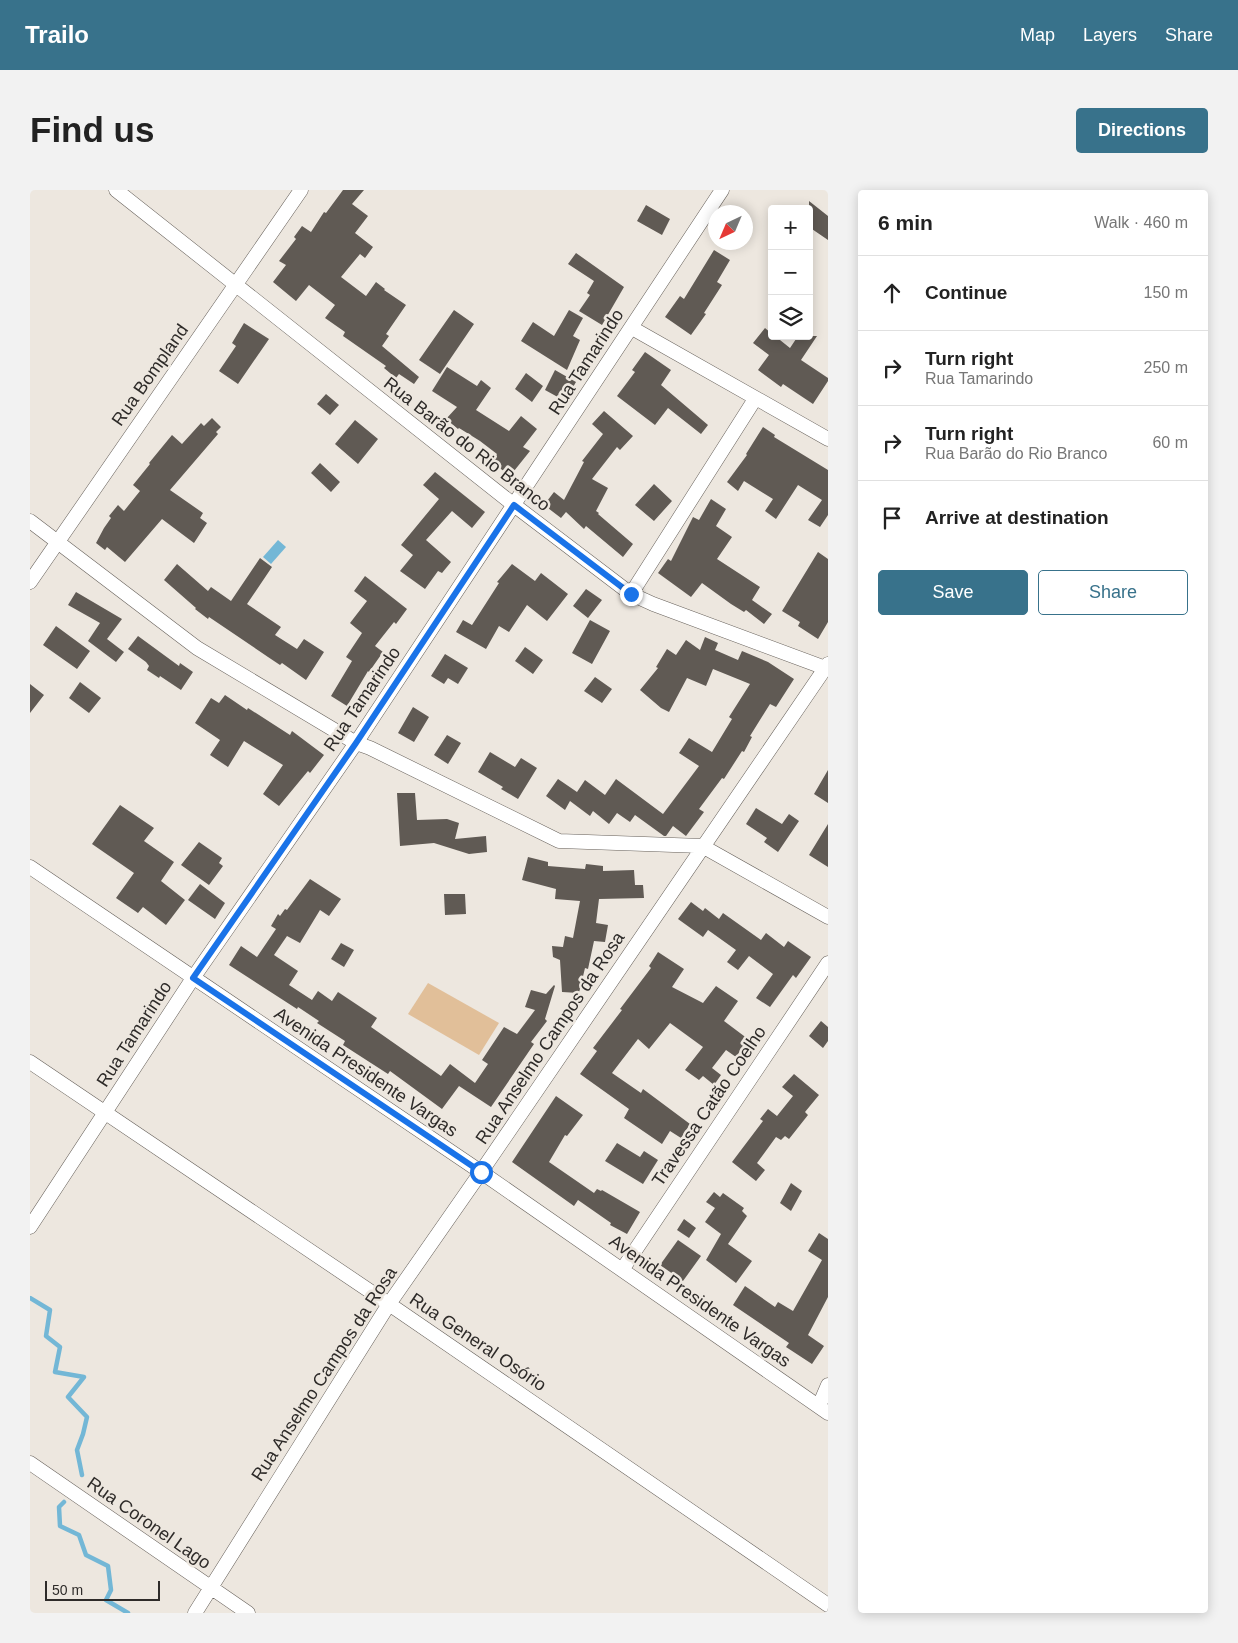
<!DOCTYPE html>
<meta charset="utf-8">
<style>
body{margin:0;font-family:Helvetica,sans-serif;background:#f2f2f2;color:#222}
.controls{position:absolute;right:15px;top:15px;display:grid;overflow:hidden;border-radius:5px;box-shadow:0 2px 12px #0003}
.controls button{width:45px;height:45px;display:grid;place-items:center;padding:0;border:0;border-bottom:1px solid #e0e0e0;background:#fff;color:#222;font:25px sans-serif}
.compass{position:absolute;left:678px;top:15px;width:45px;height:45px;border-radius:50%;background:#fff;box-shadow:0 2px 12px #0003;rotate:224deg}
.scale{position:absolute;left:15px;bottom:12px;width:115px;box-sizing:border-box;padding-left:5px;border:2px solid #2e2b29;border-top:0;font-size:14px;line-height:18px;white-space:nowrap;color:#2e2b29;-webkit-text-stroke:4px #ede7df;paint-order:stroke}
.stop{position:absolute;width:15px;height:15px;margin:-11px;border:4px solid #1a73e8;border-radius:50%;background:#fff}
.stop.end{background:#1a73e8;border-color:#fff;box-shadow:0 1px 5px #0008}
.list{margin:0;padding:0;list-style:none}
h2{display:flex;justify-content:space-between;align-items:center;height:65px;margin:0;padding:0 20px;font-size:21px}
h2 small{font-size:16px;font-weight:400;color:#767676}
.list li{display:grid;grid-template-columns:32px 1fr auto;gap:15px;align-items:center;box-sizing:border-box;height:75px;padding:0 20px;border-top:1px solid #e0e0e0}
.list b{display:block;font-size:19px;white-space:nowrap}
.list p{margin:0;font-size:16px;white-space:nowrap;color:#767676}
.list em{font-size:16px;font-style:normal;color:#767676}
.actions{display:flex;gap:10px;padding:15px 20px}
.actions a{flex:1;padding:11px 0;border:1px solid #38728b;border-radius:5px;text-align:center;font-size:18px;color:#38728b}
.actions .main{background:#38728b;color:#fff}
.icon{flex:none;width:28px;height:28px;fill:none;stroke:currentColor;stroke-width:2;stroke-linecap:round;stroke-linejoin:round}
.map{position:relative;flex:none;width:798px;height:1423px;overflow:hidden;border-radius:5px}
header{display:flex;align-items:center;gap:30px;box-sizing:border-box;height:70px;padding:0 25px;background:#38728b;color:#fff}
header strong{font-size:24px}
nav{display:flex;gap:28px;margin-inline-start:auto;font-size:18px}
.intro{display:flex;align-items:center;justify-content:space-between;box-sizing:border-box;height:120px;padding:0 30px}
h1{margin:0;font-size:35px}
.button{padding:12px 22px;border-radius:5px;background:#38728b;color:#fff;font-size:18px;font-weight:700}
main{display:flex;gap:30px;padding:0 30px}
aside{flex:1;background:#fff;border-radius:5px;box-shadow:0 2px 12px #0003}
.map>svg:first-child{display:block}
.green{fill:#e1bf99}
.water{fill:#73b7d6}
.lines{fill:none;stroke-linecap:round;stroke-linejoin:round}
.stream{stroke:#73b7d6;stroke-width:4.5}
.building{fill:#605a54}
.minor-casing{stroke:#67615b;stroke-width:15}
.minor{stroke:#fff;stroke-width:14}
.route{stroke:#1a73e8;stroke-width:6}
.labels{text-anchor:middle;stroke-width:5;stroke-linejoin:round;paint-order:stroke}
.street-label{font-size:18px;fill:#2e2b29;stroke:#ede7df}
</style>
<header>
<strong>Trailo</strong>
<nav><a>Map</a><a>Layers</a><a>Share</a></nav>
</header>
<div class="intro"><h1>Find us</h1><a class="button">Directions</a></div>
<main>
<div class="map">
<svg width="798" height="1423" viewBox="0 0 798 1423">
<rect width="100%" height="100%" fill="#ede7df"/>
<!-- green -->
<path class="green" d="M398,793L469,833L449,865L378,824Z"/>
<!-- water -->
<path class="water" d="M248,350L256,357L241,374L233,367Z"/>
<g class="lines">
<!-- stream -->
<path class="stream" d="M0,1108L20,1120L16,1146L30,1157L25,1182L54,1187L38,1207L57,1227L53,1244L47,1260L52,1285
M34,1312L29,1317L30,1336L49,1345L56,1365L78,1376L81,1400L76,1410L98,1423"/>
</g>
<!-- building -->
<path class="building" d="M313,0H334L322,14L338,26L325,43L343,57L335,68L330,64L311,87L336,106L346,92L355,99L354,100L376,115L356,144L359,146L352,156L389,187L384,194L369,184L366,188L354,178L356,176L313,146L315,142L295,128L305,115L279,95L266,111L243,92L256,75L249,71L266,49L264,47L272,36L281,42L294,22L296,23Z
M779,11L798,26V50L779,37Z
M616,15L640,29L632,45L607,31Z
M684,60L700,70L687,92L692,95L674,123L676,124L661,145L635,127L650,106L654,109Z
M546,63L594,97L572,135L549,121L560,105L557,103L564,91L538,74Z
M424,120L444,134L410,184L389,170Z
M539,120L553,128L543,146L550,150L537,180L491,151L503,132L524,146Z
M214,133L239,149L208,194L189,181L206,156L202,153Z
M735,138L742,144V146H745L760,158L768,146H787L771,170L798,188V191L783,214L753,194L751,197L728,180L739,165L723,153Z
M615,162L641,180L631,195L678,235L671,244L638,218L625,235L587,206L605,182L602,180Z
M417,177L447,196L451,190L461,198L446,220L479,241L491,226L507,239L493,257L500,261L480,286L462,272L467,264L450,251L429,238L428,239L416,229L427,217L402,201Z
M525,180L546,192L535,211L515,200Z
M496,183L513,196L502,212L485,199Z
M296,204L309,215L300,225L287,214Z
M574,221L603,246L590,260L587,257L562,289L578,298L566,321L569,323L568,324L603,354L593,367L556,336L554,339L536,322L531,328L514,315L524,302L534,310L554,272L552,271L573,244L562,234Z
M182,228L191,237L186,242L188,244L140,300L173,323L170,328L177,333L164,353L132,329L95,372L77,357L75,360L66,353L74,338L81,328L79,326L88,315L94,321L110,301L103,295L120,274L119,273L142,245L152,254L171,233L174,236Z
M325,230L348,249L328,274L305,254Z
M733,237L745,245L744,247L798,280V325L790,337L778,330L792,310L768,295L746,329L735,321L743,309L714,291L708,301L697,292L717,265L716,264Z
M290,273L310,292L301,302L281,283Z
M405,282L455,322L442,338L422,321L396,350L421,372L412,383L408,381L395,399L370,381L383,365L371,355L409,309L393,295Z
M624,294L642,311L624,331L605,315Z
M681,309L696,319L686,336L702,347L687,369L730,397L722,410L742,424L734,434L716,420L714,422L701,414L672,393L661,407L628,383L638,369L641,371L663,327L669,330Z
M788,362L798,369V432L788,449L768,436L770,432L752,421Z
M230,368L242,377L217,414L251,437L245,445L267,459L274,449L294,462L276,490L252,473L250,475L238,467L179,427L178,429L165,419L166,418L134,390L147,374L178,401L181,397L201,411Z
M482,374L505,391L511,383L538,404L517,431L497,415L479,442L469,436L456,459L426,442L433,430L442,435L469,393L467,392Z
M335,386L377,419L366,434L364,432L345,456L353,462L339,482L338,481L317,516L301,506L322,471L316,467L332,443L320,433L337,411L324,401Z
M556,399L572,410L558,428L543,416Z
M46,402L92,429L77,449L94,462L86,472L58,451L70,433L38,415Z
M560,430L580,441L562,474L542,463Z
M26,436L60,461L47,479L13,455Z
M108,446L149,476L150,473L163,482L151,500L130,486L129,488L117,480L119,476L116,472L98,459Z
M675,447L688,453L685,460L708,470L712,461L738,472L764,489L746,517L740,514L720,546L722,547L714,562L712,561L694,589L692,588L669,619L674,622L656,646L643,636L636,646H634L605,625L600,632L587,623L579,634L563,621L560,626L540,611L535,620L516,606L528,589L547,602L555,590L575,605L586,589L633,624L669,576L649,563L659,548L682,562L702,529L699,527L720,494L683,479L676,496L657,488L639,522L631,518L610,500L628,478L626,477L637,459L646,465L656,450L670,460Z
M495,457L513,470L503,484L485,471Z
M415,464L438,478L428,494L418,488L414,494L401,486Z
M565,487L582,499L572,513L554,501Z
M50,492L71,508L59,523L39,508Z
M0,494L14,505L0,523Z
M195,505L217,520L218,518L260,545L262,541L294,565L280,583L278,581L249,616L233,604L253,575L214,551L198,577L180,565L190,550L165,533L181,508L189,513Z
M383,517L399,527L384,552L368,543Z
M417,545L431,553L418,574L404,565Z
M460,562L485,577L491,568L507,578L488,609L471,599L473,597L448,582Z
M798,580V613L784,604Z
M367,603H385L387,630L417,629L429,633L425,649L456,646L457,662L439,664L404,653L370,656Z
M90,615L124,638L114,651L144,672L131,691L155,710L136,735L113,717L108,723L86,708L104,683L62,654Z
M726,618L752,634L759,624L769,631L748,662L734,652L737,648L716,634Z
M798,634V677L779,665Z
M169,652L192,668L189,673L193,676L179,695L151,675Z
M498,667L518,672V676L555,679L556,674L573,676V681L604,680L605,695H613L614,708L569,709L566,733L578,735L575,752L564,751L558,779L555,778L549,803L532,802L530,770L523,767L522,756L533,757L535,746L543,748L550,711L525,709L526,699L492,690Z
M280,689L311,709L299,726L290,720L270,753L257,746L244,765L268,781L259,795L282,810L288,801L302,811L308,802L347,828L341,837L411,886L420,874L445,893L458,874L452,870L474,837L487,844L505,820L495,817L501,800L516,804L524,795L525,796L515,829L517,831L501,852L504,854L461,917L429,896L412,919L360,881L358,884L313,855L315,851L287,833L289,831L268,817L267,819L199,775L211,756L227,767L246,739L241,736L248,724L250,726L255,719L257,720Z
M170,694L195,713L185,729L158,710Z
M414,704H435L436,724L415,725Z
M661,712L673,721L675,718L689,729L693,723L731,750L736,743L754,757L758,751L781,767L766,788L763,785L740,817L726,808L743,784L719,766L708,780L697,772L706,760L678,740L673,747L648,729Z
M311,753L324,760L314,777L301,769Z
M628,762L654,779L642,797L673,813L686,796L708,811L694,831L718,849L706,867L696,860L682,878L691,885L684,895L673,886L669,890L655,880L673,857L640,833L619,859L608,849L582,883L611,903L613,899L660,934L651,948L640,941L632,954L594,928L599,919L550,884L567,861L563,858L592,820L590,819L621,778L619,776Z
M791,831L798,837V851L793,858L779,846Z
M764,884L789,905L775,922L778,925L759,949L755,946L751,950L746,947L727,973L735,980L726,991L702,972L733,931L730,929L738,919L747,926L763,906L752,897Z
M526,906L553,925L537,946L535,945L519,972L564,1003L567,999L571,1001L572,1000L610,1022L597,1044L580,1035L581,1033L548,1010L544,1016L482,972Z
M587,953L610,967L614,961L628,970L613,994L575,971Z
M761,993L772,1001L761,1021L750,1013Z
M684,1002L690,1007L693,1003L714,1018L712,1021L717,1026L698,1054L722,1071L706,1093L676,1070L691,1044L675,1032L685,1018L676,1012Z
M654,1029L666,1038L659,1048L647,1040Z
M789,1043L798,1049V1107L778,1145L794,1156L782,1174L756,1157L759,1153L703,1115L715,1096L745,1117L748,1112L763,1121L792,1070L778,1061Z
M648,1050L671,1066L653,1091L630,1075Z"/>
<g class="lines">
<!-- minor casing -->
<g class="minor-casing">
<path id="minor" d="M86,0L484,315L601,404L623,414L798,479
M602,138L798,249
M0,331L167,458L326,553L340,558L529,651L672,656L798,727
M0,392L271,0
M601,404L725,209
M0,677L451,982L798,1223
M0,872L359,1114L798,1415
M0,1037L163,788L326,553L692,0
M592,1080L798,773
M789,1216L798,1195
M0,1273L218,1423
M165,1423L359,1114L451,982L798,474"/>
</g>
<!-- minor -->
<use href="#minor" class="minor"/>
</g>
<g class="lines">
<!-- route -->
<path class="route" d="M451,982L163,788L326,553L484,315L601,404"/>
</g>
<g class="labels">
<!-- street labels -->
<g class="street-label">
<text transform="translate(556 172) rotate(-57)" y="6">Rua Tamarindo</text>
<text transform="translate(120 185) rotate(-55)" y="6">Rua Bompland</text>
<text transform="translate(437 254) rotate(38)" y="6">Rua Barão do Rio Branco</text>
<text transform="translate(332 509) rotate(-56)" y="6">Rua Tamarindo</text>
<text transform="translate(104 844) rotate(-57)" y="6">Rua Tamarindo</text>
<text transform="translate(520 848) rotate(-56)" y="6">Rua Anselmo Campos da Rosa</text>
<text transform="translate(336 882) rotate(34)" y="6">Avenida Presidente Vargas</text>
<text transform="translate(679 916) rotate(-56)" y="6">Travessa Catão Coelho</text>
<text transform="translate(670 1111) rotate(35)" y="6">Avenida Presidente Vargas</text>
<text transform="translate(448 1152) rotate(34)" y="6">Rua General Osório</text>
<text transform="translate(294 1184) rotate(-57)" y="6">Rua Anselmo Campos da Rosa</text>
<text transform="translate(119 1333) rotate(35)" y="6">Rua Coronel Lago</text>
</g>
</g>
</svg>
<div class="controls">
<button>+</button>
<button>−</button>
<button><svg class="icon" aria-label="layers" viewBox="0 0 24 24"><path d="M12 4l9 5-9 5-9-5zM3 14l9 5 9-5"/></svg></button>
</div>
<svg class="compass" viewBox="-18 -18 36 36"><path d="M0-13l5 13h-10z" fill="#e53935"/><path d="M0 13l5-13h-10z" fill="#767676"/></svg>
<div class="scale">50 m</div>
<div class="stop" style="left:451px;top:982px"></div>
<div class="stop end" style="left:601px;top:404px"></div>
</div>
<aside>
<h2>6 min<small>Walk · 460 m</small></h2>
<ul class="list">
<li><svg class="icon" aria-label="ahead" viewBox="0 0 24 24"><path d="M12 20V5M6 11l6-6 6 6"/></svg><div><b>Continue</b></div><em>150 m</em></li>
<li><svg class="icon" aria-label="right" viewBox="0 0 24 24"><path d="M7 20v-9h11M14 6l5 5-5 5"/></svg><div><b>Turn right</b><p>Rua Tamarindo</p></div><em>250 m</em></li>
<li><svg class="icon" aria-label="right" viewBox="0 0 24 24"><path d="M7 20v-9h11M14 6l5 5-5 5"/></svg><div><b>Turn right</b><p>Rua Barão do Rio Branco</p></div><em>60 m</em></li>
<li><svg class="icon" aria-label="arrive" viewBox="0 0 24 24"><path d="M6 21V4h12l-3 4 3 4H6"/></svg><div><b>Arrive at destination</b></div></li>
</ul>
<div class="actions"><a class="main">Save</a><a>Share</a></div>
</aside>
</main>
